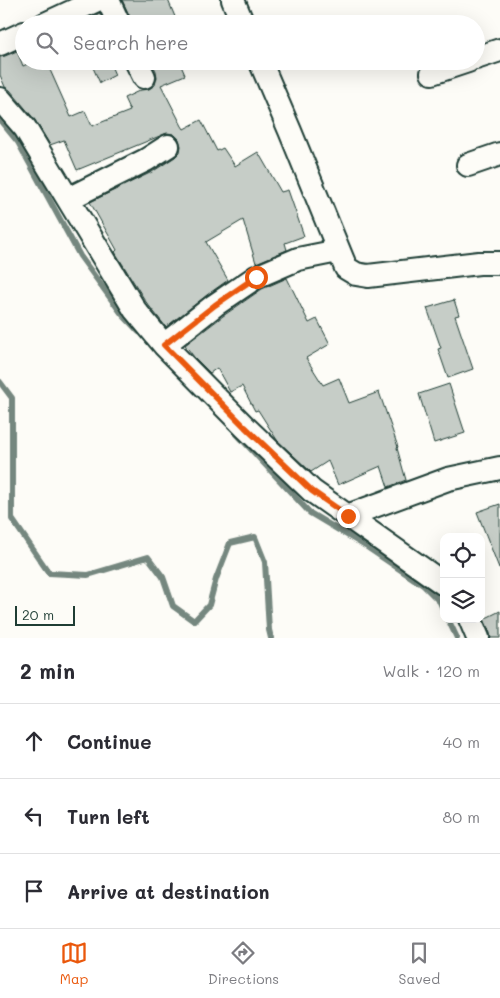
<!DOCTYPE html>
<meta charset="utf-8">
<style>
body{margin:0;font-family:Mali,sans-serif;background:#f2f2f3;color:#2b2b33}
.controls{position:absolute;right:15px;bottom:15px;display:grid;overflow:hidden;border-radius:10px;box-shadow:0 5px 20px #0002}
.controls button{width:45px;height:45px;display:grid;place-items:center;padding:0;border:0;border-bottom:1px solid #e1e1e2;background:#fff;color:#2b2b33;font:25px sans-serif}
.scale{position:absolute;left:15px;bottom:12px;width:60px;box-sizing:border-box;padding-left:5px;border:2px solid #1f3d34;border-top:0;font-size:14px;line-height:18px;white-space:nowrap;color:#1f3d34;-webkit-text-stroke:4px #fdfcf7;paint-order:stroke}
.stop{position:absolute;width:15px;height:15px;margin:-11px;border:4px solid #ea580c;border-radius:50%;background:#fff}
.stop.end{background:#ea580c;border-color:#fff;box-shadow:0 1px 5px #0008}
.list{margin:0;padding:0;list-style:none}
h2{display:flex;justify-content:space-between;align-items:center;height:65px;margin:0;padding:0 20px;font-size:21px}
h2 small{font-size:16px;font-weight:400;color:#7c7c81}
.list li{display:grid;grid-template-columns:32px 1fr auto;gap:15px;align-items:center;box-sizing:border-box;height:75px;padding:0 20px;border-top:1px solid #e1e1e2}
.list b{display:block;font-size:19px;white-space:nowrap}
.list em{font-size:16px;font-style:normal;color:#7c7c81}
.icon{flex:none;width:28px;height:28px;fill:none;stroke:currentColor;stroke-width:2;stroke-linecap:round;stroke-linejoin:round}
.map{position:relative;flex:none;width:500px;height:638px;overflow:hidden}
.search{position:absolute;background:#fff;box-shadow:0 5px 20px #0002;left:15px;right:15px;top:15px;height:55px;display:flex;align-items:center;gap:12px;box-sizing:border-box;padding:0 18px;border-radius:28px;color:#7c7c81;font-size:19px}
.sheet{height:290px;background:#fff}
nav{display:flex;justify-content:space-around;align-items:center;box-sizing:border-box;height:70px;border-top:1px solid #e1e1e2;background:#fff;font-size:14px;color:#7c7c81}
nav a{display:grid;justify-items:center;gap:2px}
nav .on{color:#ea580c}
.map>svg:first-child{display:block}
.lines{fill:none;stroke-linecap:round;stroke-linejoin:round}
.stream{stroke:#75877f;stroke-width:6}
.building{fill:#c6cdc7;stroke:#1f3d34}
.minor-casing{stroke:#1f3d34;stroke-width:26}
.minor{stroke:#fdfcf7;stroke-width:22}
.route{stroke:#ea580c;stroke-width:6}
</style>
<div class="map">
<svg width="500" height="638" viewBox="0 0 500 638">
<rect width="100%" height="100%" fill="#fdfcf7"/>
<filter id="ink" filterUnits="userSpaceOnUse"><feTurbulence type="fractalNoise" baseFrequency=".02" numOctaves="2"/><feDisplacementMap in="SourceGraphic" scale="10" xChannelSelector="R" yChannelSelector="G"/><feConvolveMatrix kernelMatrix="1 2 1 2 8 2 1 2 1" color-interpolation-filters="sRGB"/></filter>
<g filter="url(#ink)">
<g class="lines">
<!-- stream -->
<path class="stream" d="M0,120L18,142L80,256L122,314L139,332
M0,382L12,398V519L49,573L88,575L148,557L163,577L173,606L194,621L209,605L216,579L230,543L255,537L265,562L269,630L271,638
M236,433L310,513L367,547L423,585L440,602L444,611
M448,619L457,638"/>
</g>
<!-- building -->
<path class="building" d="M122,0H168L178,24H132L131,19Z
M100,13L104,24H77Z
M17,51L23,66L34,61H46L71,117L85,111L92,126L130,111L124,98L141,90L149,89L155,85L157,77L156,71L151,61H179L185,75L161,85L182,126L184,129L201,120L217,151L223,148L235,166L258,152L281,192L288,190L304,236L285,243L287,250L256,263L243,220L206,242L228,280L207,295L166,327L146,302L115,252L117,250L90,202L152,172L175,157L180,152L181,146L179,139L174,134L167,133L77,170L64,140L50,145L35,120L10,90L5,87L0,75V57L5,56Z
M90,61H109L115,75L100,83Z
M287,278L309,323L317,319L330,344L306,358L323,385L339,378L349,403L379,392L398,447L397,448L406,480L388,487L381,466L338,485L328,461L311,472L277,440L258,410L255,411L242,386L230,392L217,368L210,373L194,357L185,345L223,316L262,289Z
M454,300L459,315L455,316L473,369L448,378L438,349L441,348L427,308Z
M449,384L465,433L434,443L419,394Z
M500,504V568H499L477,512Z
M500,611V638H491L490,633L484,619Z"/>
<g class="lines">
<!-- minor casing -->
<g class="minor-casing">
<path id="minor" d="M108,0L119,24
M233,0L243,24
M45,24L97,0
M0,44L24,33
M476,58L500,50
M136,61L144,77
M260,61L290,131L346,268L356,274L368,276L479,263H500
M432,73L468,61
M0,99L25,128L135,310L164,345L245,427L312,491L444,584
M468,165L500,154
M68,199L146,160L168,146
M164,345L215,305L256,277L298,259L338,251
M347,516L448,479L500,468
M470,619L478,638"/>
</g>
<!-- minor -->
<use href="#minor" class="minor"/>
</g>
</g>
<g class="lines" filter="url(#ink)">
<!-- route -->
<path class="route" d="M256,277L215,305L164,345L245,427L312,491L348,516"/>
</g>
</svg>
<div class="controls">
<button><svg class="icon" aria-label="locate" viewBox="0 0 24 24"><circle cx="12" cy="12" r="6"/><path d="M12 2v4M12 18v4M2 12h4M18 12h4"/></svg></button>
<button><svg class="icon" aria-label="layers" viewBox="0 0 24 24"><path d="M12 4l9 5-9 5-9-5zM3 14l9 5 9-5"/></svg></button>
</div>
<div class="scale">20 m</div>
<div class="stop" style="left:256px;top:277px"></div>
<div class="stop end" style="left:348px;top:516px"></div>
<div class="search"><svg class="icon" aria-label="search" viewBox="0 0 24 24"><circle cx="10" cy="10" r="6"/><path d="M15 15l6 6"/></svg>Search here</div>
</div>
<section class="sheet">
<h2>2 min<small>Walk · 120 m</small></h2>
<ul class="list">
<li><svg class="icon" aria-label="ahead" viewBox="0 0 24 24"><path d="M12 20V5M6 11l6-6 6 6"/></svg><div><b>Continue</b></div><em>40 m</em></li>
<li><svg class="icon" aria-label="left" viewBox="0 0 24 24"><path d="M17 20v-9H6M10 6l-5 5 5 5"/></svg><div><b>Turn left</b></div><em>80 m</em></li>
<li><svg class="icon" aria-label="arrive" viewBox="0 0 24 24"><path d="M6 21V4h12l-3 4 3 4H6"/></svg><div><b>Arrive at destination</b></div></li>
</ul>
</section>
<nav>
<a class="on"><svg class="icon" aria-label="map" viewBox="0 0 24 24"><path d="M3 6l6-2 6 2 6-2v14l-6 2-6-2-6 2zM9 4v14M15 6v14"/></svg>Map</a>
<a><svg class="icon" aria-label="directions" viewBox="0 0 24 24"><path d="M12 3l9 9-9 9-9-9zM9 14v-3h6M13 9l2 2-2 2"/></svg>Directions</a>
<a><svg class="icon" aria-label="saved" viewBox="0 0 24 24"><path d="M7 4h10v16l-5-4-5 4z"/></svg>Saved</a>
</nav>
